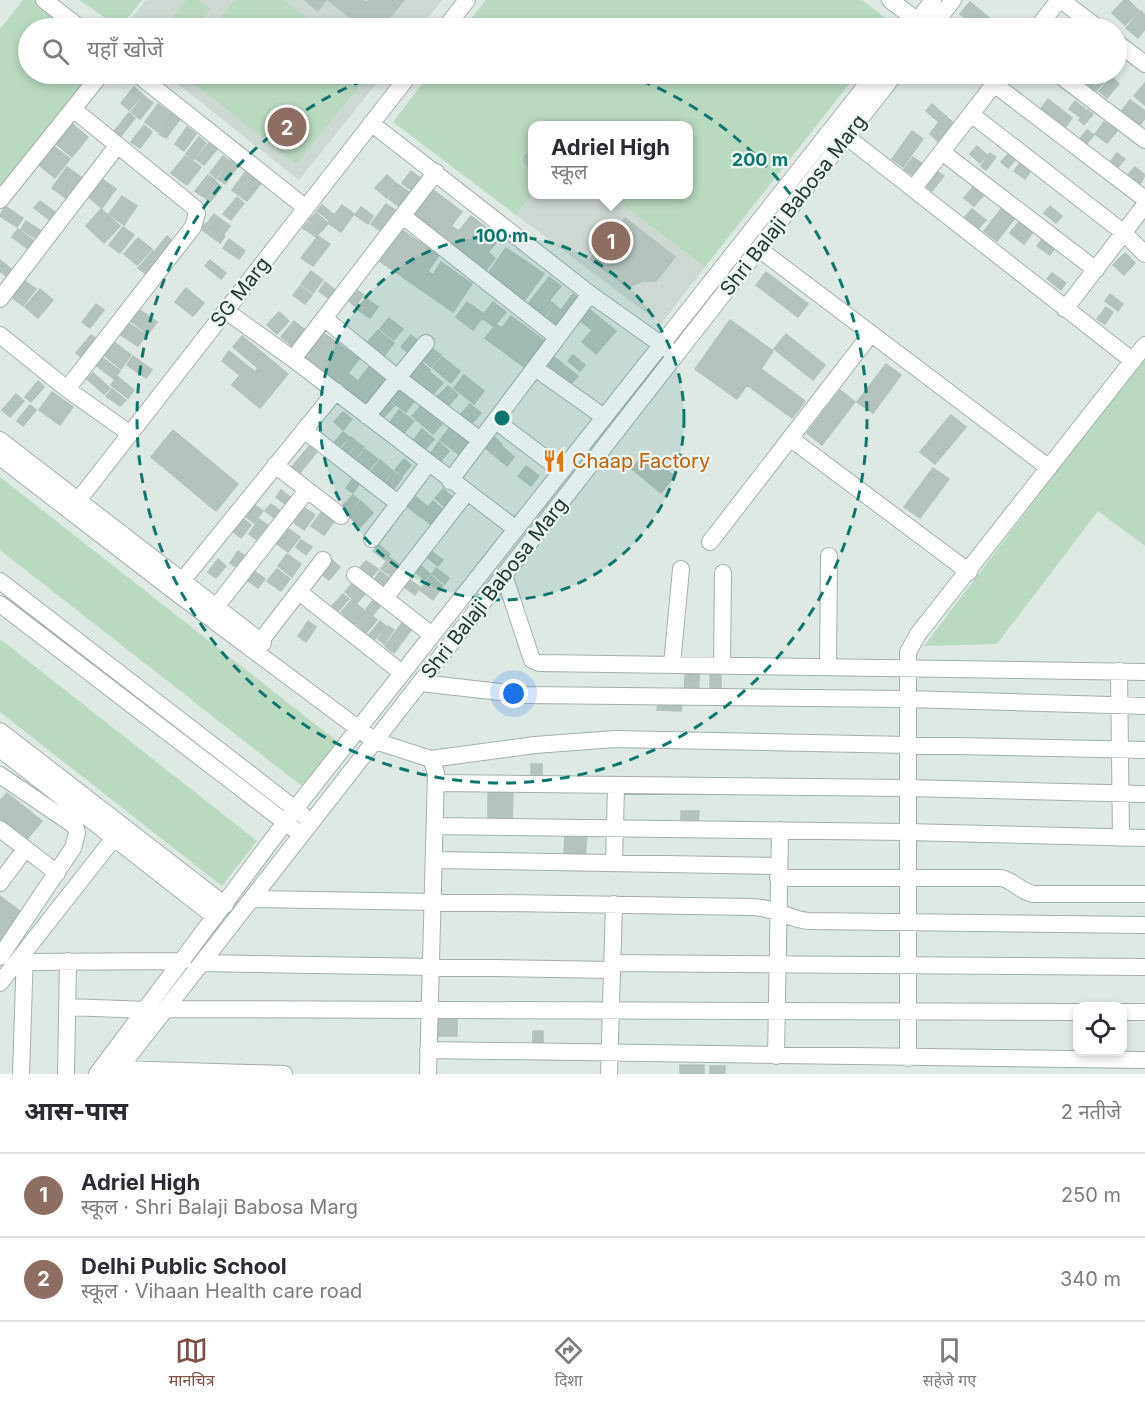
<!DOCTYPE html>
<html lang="hi">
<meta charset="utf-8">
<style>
body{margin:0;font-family:Inter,"Noto Sans Devanagari",sans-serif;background:#f2f2f3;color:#2b2b33}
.controls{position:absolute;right:18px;bottom:18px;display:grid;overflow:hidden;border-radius:12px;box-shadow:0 3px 9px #0003}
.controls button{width:54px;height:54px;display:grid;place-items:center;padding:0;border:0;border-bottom:2px solid #e1e1e2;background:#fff;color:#2b2b33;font:30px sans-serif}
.you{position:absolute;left:514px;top:694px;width:21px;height:21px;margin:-15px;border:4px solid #fff;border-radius:50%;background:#1a73e8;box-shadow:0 0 0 9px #1a73e833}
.badge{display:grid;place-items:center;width:39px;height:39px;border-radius:50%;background:#805046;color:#fff;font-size:20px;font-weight:700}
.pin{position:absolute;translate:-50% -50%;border:3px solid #fff;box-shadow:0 2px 6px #0006}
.popup{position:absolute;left:528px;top:121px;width:165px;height:78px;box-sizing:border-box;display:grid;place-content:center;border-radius:12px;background:#fff;filter:drop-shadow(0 2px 4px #0005);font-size:20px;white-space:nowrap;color:#7c7c81}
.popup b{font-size:22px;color:#2b2b33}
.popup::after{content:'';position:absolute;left:50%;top:100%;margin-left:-12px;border:12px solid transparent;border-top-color:#fff}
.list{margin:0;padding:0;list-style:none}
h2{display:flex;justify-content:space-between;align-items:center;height:78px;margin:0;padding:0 24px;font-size:26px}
h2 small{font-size:20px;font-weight:400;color:#7c7c81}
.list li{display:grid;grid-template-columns:39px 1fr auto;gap:18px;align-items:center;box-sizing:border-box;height:84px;padding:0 24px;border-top:2px solid #e1e1e2}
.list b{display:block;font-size:22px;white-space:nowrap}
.list p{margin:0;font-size:20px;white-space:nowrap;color:#7c7c81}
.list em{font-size:20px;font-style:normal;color:#7c7c81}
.icon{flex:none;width:33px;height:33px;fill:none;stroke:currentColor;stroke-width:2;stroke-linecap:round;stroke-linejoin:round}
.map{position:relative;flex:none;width:1145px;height:1074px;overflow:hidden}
.search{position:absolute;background:#fff;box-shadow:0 3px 9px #0003;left:18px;right:18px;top:18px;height:66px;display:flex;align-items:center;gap:15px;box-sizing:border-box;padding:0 21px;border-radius:33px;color:#7c7c81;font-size:22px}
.sheet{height:246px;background:#fff}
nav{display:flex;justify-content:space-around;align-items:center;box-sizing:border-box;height:84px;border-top:2px solid #e1e1e2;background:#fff;font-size:16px;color:#7c7c81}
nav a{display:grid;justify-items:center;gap:3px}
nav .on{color:#805046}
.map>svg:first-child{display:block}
.built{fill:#cdd8d3}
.green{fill:#b9d9c0}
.building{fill:#b4c3bd;stroke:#b2c2bb;stroke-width:1.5}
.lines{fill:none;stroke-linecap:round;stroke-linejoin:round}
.minor-casing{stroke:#a2b0ab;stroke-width:18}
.minor{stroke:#fff;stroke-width:16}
.ring{fill:none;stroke:#0f766e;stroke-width:3;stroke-dasharray:10 8}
.labels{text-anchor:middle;stroke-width:4.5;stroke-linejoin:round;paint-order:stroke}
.street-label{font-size:20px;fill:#213731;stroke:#eef6f2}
.food-label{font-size:20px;fill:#c56008;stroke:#eef6f2;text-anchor:start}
.centre{fill:#0f766e;stroke:#eef6f2;stroke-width:3}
.ring-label{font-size:18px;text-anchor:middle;font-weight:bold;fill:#0f766e;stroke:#eef6f2;stroke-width:4.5;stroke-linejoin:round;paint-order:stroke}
</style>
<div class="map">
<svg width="1145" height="1074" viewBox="0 0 1145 1074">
<rect width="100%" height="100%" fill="#dfe9e4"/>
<!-- built -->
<path class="built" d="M146,0H442L420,28H123Z
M165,74H384L299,180Z
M533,193L609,195L705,267L661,324L516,215Z"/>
<!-- green -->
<path class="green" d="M23,0H43L79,28H28V74H92L0,190V29Z
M79,0H142L120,28Z
M186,0H199L211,9L196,28H164Z
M235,0H284L320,28H212Z
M486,0H862L896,26L894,28H464Z
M182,74H369L296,164Z
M430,74H857L705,267L609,195L689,194V125H533V193L516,215L393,122Z
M1145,355V546L1098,511L997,644L924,646Z
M0,477L338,742L303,787L0,550Z
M0,639L257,841L222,886L0,712Z"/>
<!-- building -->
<path class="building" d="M305,0H326L318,11Z
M328,0H362L366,3L369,0H404L381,28H364Z
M1124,0H1128L1139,11L1125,25L1112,13Z
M970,2L991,19L983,28H979L960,14Z
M1141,11L1145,15V29L1138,38L1126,28Z
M1097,74L1106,79L1096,91L1088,84Z
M1112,77L1119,84L1107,98L1099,91Z
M1145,83V105L1134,96Z
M134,87L143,95L129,110L121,103Z
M144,96L153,103L140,119L131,112Z
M1048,99L1072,118L1063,130L1039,111Z
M1130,100L1145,111V118L1140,125L1121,112Z
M1075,101L1086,110L1080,117L1069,109Z
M158,104L172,114L158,132L145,122Z
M932,104L957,126L941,144L930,134L939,122L926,111Z
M1088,110L1093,114L1084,125L1079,120Z
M129,113L135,118L121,136L114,131Z
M174,113L181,118L166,138L159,134Z
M1104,122L1117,131L1107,143L1095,134Z
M71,123L88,137L72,157L55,143Z
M144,125L152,132L140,148L131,142Z
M187,127L196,134L184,151L175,144Z
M1087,130L1094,135L1084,147L1077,142Z
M912,131L923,139L903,167L892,159Z
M199,137L206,143L193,160L186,154Z
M209,143L217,149L204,165L196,159Z
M52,145L70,159L55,178L38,164Z
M977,146L987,155L980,163L970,154Z
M1011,151L1017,158L1008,168L1001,162Z
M533,152V165L528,167L524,161L525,155Z
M990,153L996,157L986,170L981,166Z
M1117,153L1125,159L1115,171L1108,165Z
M185,156L193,162L179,179L171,173Z
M223,156L230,161L216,178L210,173Z
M913,157L924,165L915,177L904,169Z
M1022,160L1033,168L1025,179L1014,171Z
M231,161L238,166L225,184L218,179Z
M195,162L201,167L187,185L180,180Z
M67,167L85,180L70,201L52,188Z
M1135,167L1145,175L1138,187L1126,177Z
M246,171L262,182L247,201L232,190Z
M411,171L423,180L414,192L402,183Z
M938,172L944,176L932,191L927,187Z
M208,175L215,180L202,196L195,191Z
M387,175L398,185L387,198L375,188Z
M99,177L116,189L102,208L86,195Z
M215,181L222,187L210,202L203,196Z
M399,185L413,195L403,209L389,199Z
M973,187L983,196L974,206L964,198Z
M432,189L462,212L451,226L459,231L471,216L500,238L488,252L495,258L484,273L410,217Z
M122,196L137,206L124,225L109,214Z
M237,197L244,203L231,220L223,214Z
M40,201L56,213L51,221L34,208Z
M386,204L398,212L389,225L377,216Z
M322,205L334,215L330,221L317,211Z
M342,205L354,214L341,232L328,223Z
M5,206L23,218L17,227L0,216Z
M1050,206L1062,216L1056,223L1044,213Z
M361,207L373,216L368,224L355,215Z
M1002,208L1015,218L997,241L984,231Z
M101,209L120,226L104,243L86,226Z
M972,209L986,220L979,228L965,217Z
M316,213L328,223L322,231L309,220Z
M214,214L230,226L224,234L208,222Z
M376,217L387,226L382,232L371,224Z
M625,218L675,257L656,281H643L628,287L590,259L601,245L610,252L621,239L613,233Z
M26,221L44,233L39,241L21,229Z
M308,222L321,231L316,237L303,228Z
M1019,222L1033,232L1024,244L1010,233Z
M206,223L225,236L220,243L201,229Z
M123,227L134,235L120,253L109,245Z
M399,228L439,255L428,271L433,275L441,262L472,284L453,312L377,259Z
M18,229L37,243L31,251L12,237Z
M167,236L174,243L162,257L155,251Z
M318,236L330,244L313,266L301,258Z
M138,238L152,249L137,265L124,254Z
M229,239L245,251L239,259L223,248Z
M1042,239L1055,248L1050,255L1037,246Z
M506,248L544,274L523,302L486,276Z
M153,251L163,261L149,276L138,268Z
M1125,253L1135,263L1124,275L1113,265Z
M0,260L14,271L8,278L0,271Z
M210,260L226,273L221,279L205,266Z
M311,271L323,280L313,293L301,284Z
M766,272L808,304L798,317L756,285Z
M1052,273L1066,283L1061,290L1047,279Z
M549,277L561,286L549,301L554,304L544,317L528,304Z
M22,279L36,289L23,306L9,295Z
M325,282L338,292L331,300L319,291Z
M300,286L312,295L305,304L293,295Z
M186,288L204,303L193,316L175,302Z
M354,288L364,295L355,306L346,299Z
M40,289L53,300L38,318L25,307Z
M573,294L579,299L559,326L547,317L555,305L561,310Z
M1110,294L1123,304L1118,311L1105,301Z
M365,298L378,307L370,318L357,309Z
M467,302L484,314L493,302L506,312L496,324L502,328L511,316L547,343L527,369L485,338L494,327L482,318L473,330L456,317Z
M96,304L104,310L90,328L82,322Z
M1106,307L1113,312L1105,324L1097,319Z
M588,308L616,331L596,354L582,342L592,330L579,320Z
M140,310L157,322L148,334L131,321Z
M279,312L289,321L277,334L267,325Z
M389,318L403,329L394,340L380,329Z
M730,320L773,351L761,369L805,401L792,418L747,385L737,399L695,369Z
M294,321L305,330L292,346L281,337Z
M129,323L146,335L138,346L121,335Z
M378,330L394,343L383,357L367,343Z
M321,331L359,359L348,373L358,381L369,367L394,386L372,414L300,359Z
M786,334L825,365L813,380L774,349Z
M91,335L100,341L85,360L76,353Z
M411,335L425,347L415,358L401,347Z
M242,336L288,374L260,408L232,385L240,375L222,361L229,351L255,372L258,368L233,347Z
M114,342L131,355L121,369L104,355Z
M430,347L441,355L431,367L420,358Z
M573,355L585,365L580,371L568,361Z
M133,356L152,370L146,378L127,365Z
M553,356L578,376L571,384L546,364Z
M442,357L460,371L451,383L433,368Z
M103,358L120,371L114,379L97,366Z
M419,360L430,370L418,383L407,373Z
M886,364L901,375L873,413L857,402Z
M430,372L443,383L432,395L419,384Z
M93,373L110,388L104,394L87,379Z
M464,375L484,391L474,404L454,388Z
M117,376L134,390L128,398L111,385Z
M38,381L44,387L31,402L25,397Z
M448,386L458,395L447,407L437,397Z
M397,387L415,400L406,412L388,399Z
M112,389L126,400L120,406L106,396Z
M840,390L855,402L822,445L807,433Z
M52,392L73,407L60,425L39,410Z
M16,394L24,401L10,417L2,410Z
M386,399L394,406L382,419L375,412Z
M470,404L481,413L472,423L461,414Z
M30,405L36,410L23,426L17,421Z
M421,406L442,424L433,434L412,416Z
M399,410L414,421L403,434L389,423Z
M343,412L352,419L343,430L334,422Z
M951,415L966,427L935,464L920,452Z
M450,427L470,443L460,455L440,440Z
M422,429L434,439L423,452L411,443Z
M173,430L238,484L216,511L151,457Z
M343,432L349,437L338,449L332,445Z
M491,434L502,444L492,454L482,444Z
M351,437L357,442L347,455L341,450Z
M439,442L449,451L439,463L429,455Z
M312,443L319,449L299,474L291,468Z
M358,443L364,447L354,461L349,457Z
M502,446L514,457L507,466L494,455Z
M365,449L378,459L367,472L355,463Z
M645,453L674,476L661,493L632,469Z
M404,459L411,465L402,476L395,470Z
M380,460L393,471L382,484L370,473Z
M526,466L539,476L531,486L518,476Z
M933,468L949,479L920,518L904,507Z
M394,472L402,478L392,491L384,485Z
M354,477L361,482L353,493L346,488Z
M443,489L456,500L448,510L435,498Z
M281,490L294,500L289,507L276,497Z
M353,495L359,500L347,514L341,508Z
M416,497L427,506L419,516L408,507Z
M361,501L373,513L360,527L348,515Z
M433,501L446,512L434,527L420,516Z
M250,502L263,511L254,523L241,513Z
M271,504L283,513L277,520L265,511Z
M303,507L315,515L304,530L292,521Z
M323,510L336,519L324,535L311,526Z
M240,516L251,525L241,538L230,529Z
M259,519L273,529L262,544L249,534Z
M287,528L300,537L288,552L276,543Z
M301,540L312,547L306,555L296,547Z
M379,545L390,554L385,560L373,551Z
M430,550L443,560L438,566L425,556Z
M238,551L247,558L239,569L230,563Z
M287,554L301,564L292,577L278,566Z
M389,557L402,567L394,578L381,569Z
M330,558L340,567L329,580L319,572Z
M218,559L226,566L216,578L208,572Z
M366,561L378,569L371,578L359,569Z
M419,564L430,574L425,580L413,570Z
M436,568L449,578L445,584L432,574Z
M277,569L290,579L281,591L267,581Z
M254,571L265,579L258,588L247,580Z
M380,571L392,580L386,589L374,580Z
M431,576L443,586L433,600L420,590Z
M408,579L420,587L415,595L403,586Z
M355,580L368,590L357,603L345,592Z
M343,594L349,599L338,611L332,606Z
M376,597L383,603L373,615L366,609Z
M352,600L365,611L354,624L341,612Z
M367,611L377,620L366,633L355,623Z
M405,619L414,626L394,653L385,646Z
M308,621L316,627L306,642L298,636Z
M380,621L386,626L375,639L369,635Z
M388,626L394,630L384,644L378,639Z
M686,666L700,667L698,694L684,693Z
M710,671H721V694H710Z
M658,702L682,703L681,711L657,710Z
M531,764H542V782H531Z
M488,792H513L512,823L488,822Z
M7,793L42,821L23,844L0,825V801Z
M681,811H699L698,827H681Z
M565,833L587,834L585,859L564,858Z
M0,896L22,913L0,941Z
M438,1017H457V1036H438Z
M533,1031H543V1046H533Z
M680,1065H704V1074H680Z
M710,1066H725V1074H710Z"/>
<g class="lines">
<!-- minor casing -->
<g class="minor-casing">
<path id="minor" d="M44,0L80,28
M890,0L927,28
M1061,0L1098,28
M445,28L467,0
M912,28L933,0
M931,28L953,0
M1037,28L1059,0
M1116,42L1145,64
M137,74L306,208
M1058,74L1145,140
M994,84L1145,199
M971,114L1124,233L1145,254
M371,123L590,294L669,350
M838,130L1133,361
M942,152L1096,270
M913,189L1002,74
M0,200L101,74
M404,217L557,337
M759,249L1049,468
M0,299L117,146
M1065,309L1145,205
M226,311L293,359L516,529
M324,318L395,376L480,440
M0,335L67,389L129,433
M293,359L436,172
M535,368L604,417
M67,389L193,227L197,213L195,208L73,109
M367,416L426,343
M496,421L562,471
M304,430L399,504
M790,438L969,572
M0,440L263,643
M0,457L174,591L375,741L431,759L436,773L428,1074
M275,465L341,516
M450,481L590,294
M70,511L410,74
M372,539L428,464
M710,542L870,335
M355,575L432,635
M504,575L532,660L539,663L1145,672
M0,581L303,815
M182,581L336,391
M299,592L402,673
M385,598L466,493
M0,604L294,829
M216,607L307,490
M260,642L323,560
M672,664L681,569
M722,665L723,573
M828,666L829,556
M1119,671L1121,838
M421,683L526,695L907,699L1145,706
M0,731L225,905
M0,749L215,917
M431,759L535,745L615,739L1145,750
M0,775L75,826L77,833L73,848L0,957
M436,783L907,788L1145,794
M435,826L907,832L1145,838
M0,829L57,873
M434,860L778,866
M614,863L616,787
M778,878H1001C1015,881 1020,892 1034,894H1145
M0,883L25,849
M252,899L752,907C778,908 787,919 809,921L1145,925
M25,962L183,961
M202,963L612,970
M612,963L1145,967
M0,983L114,838
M68,1007L147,1010
M166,1009L1078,1012
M1122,1012H1145
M428,1050L1145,1060
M776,1056L780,830
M908,1058V652L918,634L1145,345
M119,1069L284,1074
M21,1074L25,952
M66,1074L68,961
M97,1074L295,809L875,74
M115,1074L895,74
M609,1074L614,904"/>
</g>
<!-- minor -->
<use href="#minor" class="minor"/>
</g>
<!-- distance rings -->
<circle cx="502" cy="418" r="182" fill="#0f766e" fill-opacity=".12"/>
<g class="ring">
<circle cx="502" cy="418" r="182"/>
<path d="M624 74A365 365 0 1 1 380 74"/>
</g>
<!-- icons -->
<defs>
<g id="restaurant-bare" transform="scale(1.8)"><path d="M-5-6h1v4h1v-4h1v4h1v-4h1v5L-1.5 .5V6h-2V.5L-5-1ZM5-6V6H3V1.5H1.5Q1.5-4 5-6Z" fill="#e8710a" stroke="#eef6f2" stroke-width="2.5" paint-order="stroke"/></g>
</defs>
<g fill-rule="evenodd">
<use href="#restaurant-bare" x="554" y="461"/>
</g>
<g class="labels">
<!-- street labels -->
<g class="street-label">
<text transform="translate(793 205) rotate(-52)" y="7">Shri Balaji Babosa Marg</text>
<text transform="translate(240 292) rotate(-52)" y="7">SG Marg</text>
<text transform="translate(494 588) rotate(-52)" y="7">Shri Balaji Babosa Marg</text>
</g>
<!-- food labels -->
<g class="food-label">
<text x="572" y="468">Chaap Factory</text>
</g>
</g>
<circle cx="502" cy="418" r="9" class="centre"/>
<g class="ring-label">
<text x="760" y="166">200 m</text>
<text x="502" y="242">100 m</text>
</g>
</svg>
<div class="controls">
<button><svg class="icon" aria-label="locate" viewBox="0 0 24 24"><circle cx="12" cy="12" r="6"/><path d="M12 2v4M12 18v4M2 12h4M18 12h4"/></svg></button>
</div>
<div class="you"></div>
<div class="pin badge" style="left:611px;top:241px;background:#8d6e63">1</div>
<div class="popup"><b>Adriel High</b>स्कूल</div>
<div class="pin badge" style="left:287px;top:127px;background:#8d6e63">2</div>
<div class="search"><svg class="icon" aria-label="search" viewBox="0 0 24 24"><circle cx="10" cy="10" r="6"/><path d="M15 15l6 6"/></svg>यहाँ खोजें</div>
</div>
<section class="sheet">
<h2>आस-पास<small>2 नतीजे</small></h2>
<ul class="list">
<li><span class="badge" style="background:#8d6e63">1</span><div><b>Adriel High</b><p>स्कूल · Shri Balaji Babosa Marg</p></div><em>250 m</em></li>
<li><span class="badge" style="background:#8d6e63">2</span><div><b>Delhi Public School</b><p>स्कूल · Vihaan Health care road</p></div><em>340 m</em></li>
</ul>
</section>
<nav>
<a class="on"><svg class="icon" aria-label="map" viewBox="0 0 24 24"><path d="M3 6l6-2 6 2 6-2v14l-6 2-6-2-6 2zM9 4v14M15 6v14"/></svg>मानचित्र</a>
<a><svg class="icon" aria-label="directions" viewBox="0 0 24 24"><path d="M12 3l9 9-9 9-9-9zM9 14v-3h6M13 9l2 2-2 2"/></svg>दिशा</a>
<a><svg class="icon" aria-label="saved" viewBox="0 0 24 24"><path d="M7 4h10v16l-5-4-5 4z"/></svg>सहेजे गए</a>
</nav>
